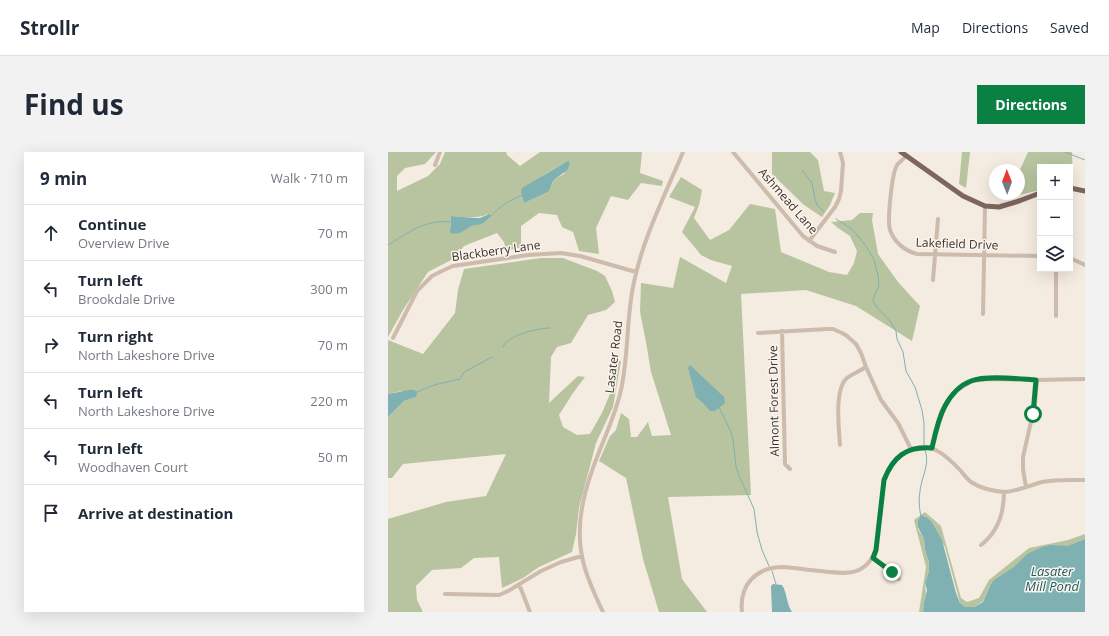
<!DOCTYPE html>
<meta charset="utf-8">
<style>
body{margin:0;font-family:"Open Sans",sans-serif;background:#f2f2f3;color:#1f2937}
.controls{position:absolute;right:12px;top:12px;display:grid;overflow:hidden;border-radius:0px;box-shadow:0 4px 16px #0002}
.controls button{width:36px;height:36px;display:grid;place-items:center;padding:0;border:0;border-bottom:1px solid #e0e1e3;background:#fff;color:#1f2937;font:20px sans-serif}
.compass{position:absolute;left:601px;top:12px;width:36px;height:36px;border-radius:50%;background:#fff;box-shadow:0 4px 16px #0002;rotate:359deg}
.stop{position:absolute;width:12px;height:12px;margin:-9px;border:3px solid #0b8043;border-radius:50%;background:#fff}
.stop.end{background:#0b8043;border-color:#fff;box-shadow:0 1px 4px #0008}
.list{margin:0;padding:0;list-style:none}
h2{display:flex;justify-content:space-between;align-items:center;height:52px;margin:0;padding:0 16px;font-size:17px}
h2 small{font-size:13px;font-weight:400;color:#747a83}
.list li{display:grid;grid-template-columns:26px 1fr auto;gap:12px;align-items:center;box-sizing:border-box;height:56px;padding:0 16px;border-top:1px solid #e0e1e3}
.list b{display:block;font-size:15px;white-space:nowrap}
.list p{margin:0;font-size:13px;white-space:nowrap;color:#747a83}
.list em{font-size:13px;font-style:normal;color:#747a83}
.icon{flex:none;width:22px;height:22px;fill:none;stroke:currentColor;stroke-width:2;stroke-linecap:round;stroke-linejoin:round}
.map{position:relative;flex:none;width:697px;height:460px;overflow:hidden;border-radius:0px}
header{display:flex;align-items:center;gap:24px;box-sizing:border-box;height:56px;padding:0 20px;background:#fff;border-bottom:1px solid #e0e1e3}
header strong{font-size:19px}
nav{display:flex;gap:22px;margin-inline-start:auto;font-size:14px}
.intro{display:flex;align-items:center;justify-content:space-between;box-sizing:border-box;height:96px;padding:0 24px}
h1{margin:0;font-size:28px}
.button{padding:10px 18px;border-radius:0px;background:#0b8043;color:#fff;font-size:14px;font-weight:700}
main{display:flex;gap:24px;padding:0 24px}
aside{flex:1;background:#fff;border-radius:0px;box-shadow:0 4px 16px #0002}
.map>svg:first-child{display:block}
.green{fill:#b8c4a0;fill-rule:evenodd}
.water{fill:#7fb0b2}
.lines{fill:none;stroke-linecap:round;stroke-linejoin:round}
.stream{stroke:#7fb0b2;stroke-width:1}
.minor{stroke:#cdbbac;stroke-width:4}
.major{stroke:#7d675c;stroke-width:5}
.route{stroke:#0b8043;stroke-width:5}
.labels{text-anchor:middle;stroke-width:3;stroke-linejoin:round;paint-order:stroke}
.street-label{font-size:12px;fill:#3b302b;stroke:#fbf5ee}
.water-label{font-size:13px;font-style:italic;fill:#1f5a5e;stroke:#fbf5ee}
</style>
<header>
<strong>Strollr</strong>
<nav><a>Map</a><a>Directions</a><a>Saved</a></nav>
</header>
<div class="intro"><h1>Find us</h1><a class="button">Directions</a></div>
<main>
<aside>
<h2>9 min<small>Walk · 710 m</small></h2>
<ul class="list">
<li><svg class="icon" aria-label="ahead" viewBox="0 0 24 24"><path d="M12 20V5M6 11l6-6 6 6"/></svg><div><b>Continue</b><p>Overview Drive</p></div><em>70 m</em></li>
<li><svg class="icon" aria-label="left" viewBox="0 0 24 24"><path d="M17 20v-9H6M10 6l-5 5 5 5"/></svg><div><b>Turn left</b><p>Brookdale Drive</p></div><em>300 m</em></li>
<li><svg class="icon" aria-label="right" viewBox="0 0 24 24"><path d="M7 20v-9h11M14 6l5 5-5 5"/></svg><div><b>Turn right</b><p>North Lakeshore Drive</p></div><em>70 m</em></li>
<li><svg class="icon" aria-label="left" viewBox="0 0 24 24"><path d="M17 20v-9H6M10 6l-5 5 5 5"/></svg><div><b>Turn left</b><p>North Lakeshore Drive</p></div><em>220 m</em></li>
<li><svg class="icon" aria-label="left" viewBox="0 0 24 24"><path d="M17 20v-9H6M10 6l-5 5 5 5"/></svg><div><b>Turn left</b><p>Woodhaven Court</p></div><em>50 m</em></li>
<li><svg class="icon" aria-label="arrive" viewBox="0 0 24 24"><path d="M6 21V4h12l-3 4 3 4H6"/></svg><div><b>Arrive at destination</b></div></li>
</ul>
</aside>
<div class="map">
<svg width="697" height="460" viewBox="0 0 697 460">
<rect width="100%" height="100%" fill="#f4ebe1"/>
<!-- green -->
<path class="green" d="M0,0H48L37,12L17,16L9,24V39L40,24L52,12L57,0H118L119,3L132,14L152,0H254L252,21L275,29L274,34L253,31L240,48L223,44L208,76L211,102L191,99L185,80L174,75L169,63L151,61L133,74V95L118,99L116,90L109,81L76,94L67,106L40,120L15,158L0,185ZM178,10L176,22C172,24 167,26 165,30C163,33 162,37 160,40L136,51L135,43L144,31L157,22ZM100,62L99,68C87,75 75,75 62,75L63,64C66,64 69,65 72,65C82,66 91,66 100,62Z
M384,0H422L430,8L436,39L447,41L442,53L434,65L416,53L384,22Z
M574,0H582L578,36L571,32Z
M640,0H684L685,32L682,33V15H652V38L619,46L621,42H631V20Z
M293,25L314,38L311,53L306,66L322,88L341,78L362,52L387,57L393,100L441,120L459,123L466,111L469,99L462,84L450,76L443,70L464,68L472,61H485L484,68L490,102L510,130L532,154L524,189L468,154L418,138L353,142L363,343L280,345L294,427L319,460H271L255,407L238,326L211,309L222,284L228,278L233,261L241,267L243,285H249L260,270L264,284L283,283L263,220L258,190L252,160L253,131L285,136L292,105L338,131L344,114L323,108L313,103L294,80L307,55L281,45Z
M153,106H175L209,119L217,124L224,139L227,150L218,158L200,163L183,191L169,195L163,205L161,251L190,224L197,225L185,241L171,263L175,275L189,283L202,282L214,261L224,237L230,209H233L225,255L208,291L191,356L188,382L184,400L151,415L135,426L114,436L111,405L86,406L73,416L44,418L28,434L29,448L35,460H0V367L58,350L98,344L118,302L15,312L4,326H0V265L16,249L28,245L13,239L0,242V188L35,202L67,161L70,138L76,117Z
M537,360L553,374L573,446L579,450L591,446L601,428L641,396L680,388L697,382V387L626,415L602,434L595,449L586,455H577L572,451L557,395L537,364H533L530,377L536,387L537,398L541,410V419L537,431L538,443L536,450L535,460H531L538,415L526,368Z"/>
<!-- water -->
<path class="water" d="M181,9C184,19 172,22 166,28C163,32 163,36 160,40L136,51L133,39L134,36L178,10Z
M101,62L103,64C100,67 97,70 93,72C90,73 86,73 83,74C76,78 71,84 62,81L63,64L86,66H92Z
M302,213L336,245L337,251L327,259H322L315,251L308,245L300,216Z
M21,238H26L29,240L28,245L16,249L0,265V242Z
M533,363L538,365L543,369L554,388L568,441L572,451L577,455H586L595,450L602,434L606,428L626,415L639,402L654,395L663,393L679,394L697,387V460H535L536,450L538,443L539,438L537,431L541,419V410L537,398L536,387L530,375V369Z
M385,432L394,433C399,440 398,451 404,460H384L383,434Z"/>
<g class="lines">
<!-- stream -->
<path class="stream" d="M677,0L697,8
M414,18L424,31L427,47L429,53L436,60
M103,64C112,54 122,48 135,43
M448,67L464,77L478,94L486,108L490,123L491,132L490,136L485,147V149L490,157L502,169L508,179L509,187L515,200L518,219L527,235L534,258L536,271V294
M0,93C21,80 38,67 63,70
M115,195C119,183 151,176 162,176
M29,240L46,233L72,227L76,220L104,205
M331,255L343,280L345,287L348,315L352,326L366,357L369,380L374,398L381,414
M533,364C530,352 531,341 534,329C537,319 541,308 537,298
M384,419L388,432"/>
<!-- minor -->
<path class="minor" d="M345,0L415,84L429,94L447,100
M518,4C516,7 511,10 509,13C504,21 499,68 502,78C506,90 517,99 529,102L652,104
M47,13L52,0
M421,89L447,55L451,47L453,39L455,11L452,0
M682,106L697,113
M545,128L550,67
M595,162L597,54
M668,164V117
M394,179L397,312L402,317
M370,181L439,177H445L454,181L459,184L468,192L473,201L478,215L493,248L510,271L523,297
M5,186L29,139L44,124L56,118L65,114L140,103L173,101L192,104L248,120
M452,293C451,277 446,237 459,226C464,222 472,219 478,215
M544,296L553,261L560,248L569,238L584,229L600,227L649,228L697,227
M638,335L635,317V305L647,252L649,228
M593,393C610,380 616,360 616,340
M485,406L511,427
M131,432L142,460
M57,442L111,443L120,439L153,419L173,410L194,404
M215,460C207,443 199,427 195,409C186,372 197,335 211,300C219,280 228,260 233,238C241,202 238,165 246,130C255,86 278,41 295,0
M354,460C351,433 368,415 395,415C408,416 420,418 433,419C458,422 477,425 488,398L496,328C501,316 506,306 518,300C541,287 557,302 573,319C576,323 579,327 583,330C592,336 605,339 616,340C628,340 642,333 654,330C668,327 683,328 697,328"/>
<!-- major -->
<path class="major" d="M513,0L575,44L597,54L611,55L631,49L652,41
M682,36L697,39"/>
</g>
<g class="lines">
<!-- route -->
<path class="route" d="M504,420L485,406L488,398L496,328C505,305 518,294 544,296C547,282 550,267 557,254C563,243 572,233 583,229C598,223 632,227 648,228L645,262"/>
</g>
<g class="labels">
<!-- street labels -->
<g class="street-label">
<text transform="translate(400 49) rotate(49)" y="4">Ashmead Lane</text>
<text transform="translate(569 92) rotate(2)" y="4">Lakefield Drive</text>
<text transform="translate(108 99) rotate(-8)" y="4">Blackberry Lane</text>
<text transform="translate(226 205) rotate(-83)" y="4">Lasater Road</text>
<text transform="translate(386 249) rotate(-91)" y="4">Almont Forest Drive</text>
</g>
<!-- water labels -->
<g class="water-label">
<text x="664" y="424">Lasater<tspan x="664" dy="15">Mill Pond</tspan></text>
</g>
</g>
</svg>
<div class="controls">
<button>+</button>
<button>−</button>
<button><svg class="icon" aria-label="layers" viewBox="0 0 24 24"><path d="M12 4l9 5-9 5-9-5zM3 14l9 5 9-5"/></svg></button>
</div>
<svg class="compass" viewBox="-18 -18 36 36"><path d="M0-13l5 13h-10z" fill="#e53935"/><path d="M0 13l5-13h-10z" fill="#747a83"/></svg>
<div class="stop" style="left:645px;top:262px"></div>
<div class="stop end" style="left:504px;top:420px"></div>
</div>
</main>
